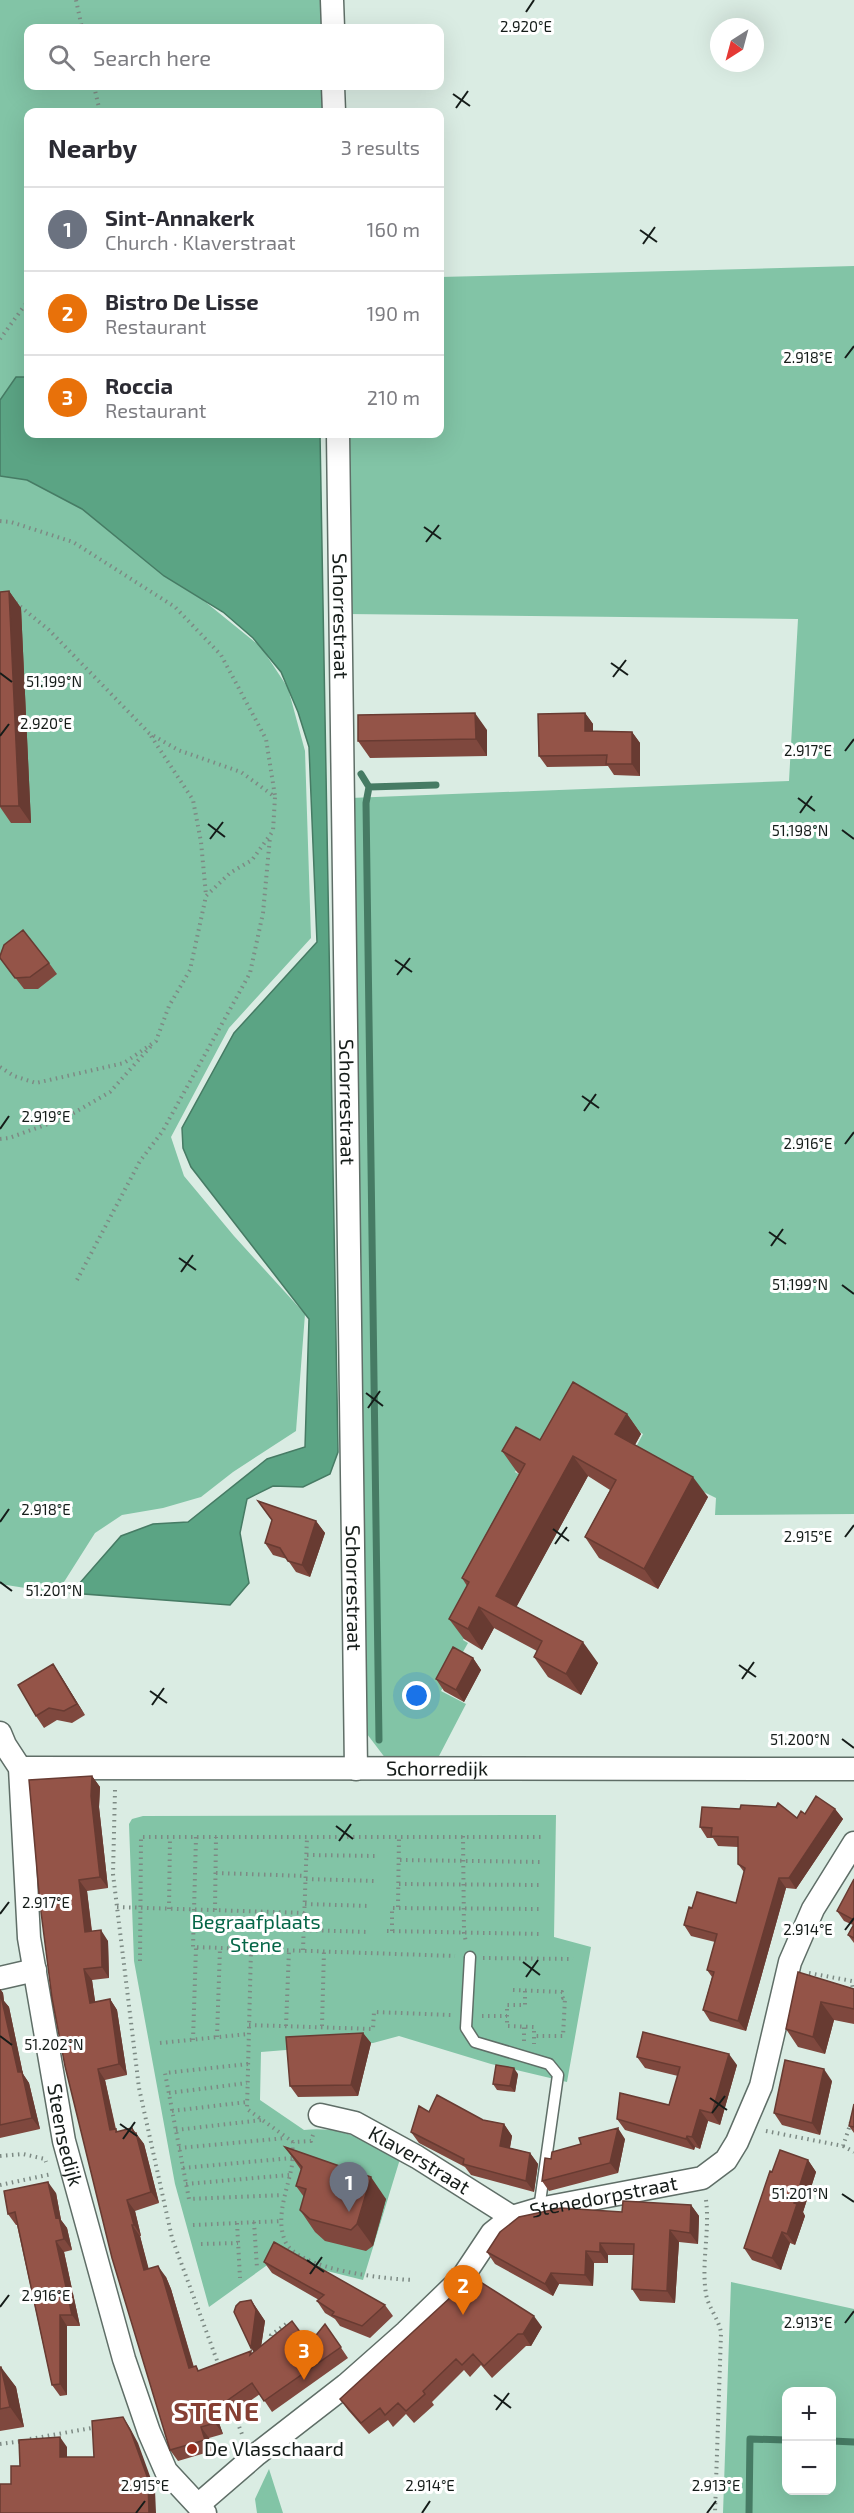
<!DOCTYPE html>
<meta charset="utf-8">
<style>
body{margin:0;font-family:"Exo 2",sans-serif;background:#f2f2f3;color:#2b2b33}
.controls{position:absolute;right:18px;bottom:18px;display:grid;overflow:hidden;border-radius:12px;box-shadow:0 6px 24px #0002}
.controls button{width:54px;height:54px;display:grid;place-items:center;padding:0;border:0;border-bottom:2px solid #e1e1e2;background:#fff;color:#2b2b33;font:30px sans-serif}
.compass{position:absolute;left:710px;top:18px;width:54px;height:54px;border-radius:50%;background:#fff;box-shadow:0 6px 24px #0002;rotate:216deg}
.you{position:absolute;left:417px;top:1696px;width:21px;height:21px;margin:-15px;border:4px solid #fff;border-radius:50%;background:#1a73e8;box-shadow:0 0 0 9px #1a73e833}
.badge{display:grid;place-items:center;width:39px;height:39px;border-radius:50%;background:#962c1c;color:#fff;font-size:20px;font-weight:700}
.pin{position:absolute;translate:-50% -50px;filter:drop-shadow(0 2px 3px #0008)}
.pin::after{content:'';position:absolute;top:32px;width:21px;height:18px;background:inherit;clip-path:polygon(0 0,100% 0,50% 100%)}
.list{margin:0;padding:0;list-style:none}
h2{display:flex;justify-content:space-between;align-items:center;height:78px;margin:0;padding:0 24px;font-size:26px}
h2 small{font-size:20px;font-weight:400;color:#7c7c81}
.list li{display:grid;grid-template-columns:39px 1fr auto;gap:18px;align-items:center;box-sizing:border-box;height:84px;padding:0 24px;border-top:2px solid #e1e1e2}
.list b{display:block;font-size:22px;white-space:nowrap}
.list p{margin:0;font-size:20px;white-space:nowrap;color:#7c7c81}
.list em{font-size:20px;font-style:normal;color:#7c7c81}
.icon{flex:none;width:33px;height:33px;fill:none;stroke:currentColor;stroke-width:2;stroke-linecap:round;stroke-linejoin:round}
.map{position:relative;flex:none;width:854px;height:2513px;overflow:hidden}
.search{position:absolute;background:#fff;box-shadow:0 6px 24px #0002;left:24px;top:24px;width:420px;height:66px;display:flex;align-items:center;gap:15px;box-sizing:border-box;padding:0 21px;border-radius:12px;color:#7c7c81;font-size:22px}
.panel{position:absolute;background:#fff;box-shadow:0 6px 24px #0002;left:24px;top:108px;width:420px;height:330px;border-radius:12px}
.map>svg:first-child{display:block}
.green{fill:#82c4a6;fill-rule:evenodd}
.water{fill:#5ba484;stroke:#467b64;stroke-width:1.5}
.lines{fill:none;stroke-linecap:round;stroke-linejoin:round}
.stream{stroke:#467b64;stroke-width:7}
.service-casing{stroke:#5f6e67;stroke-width:13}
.minor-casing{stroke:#5f6e67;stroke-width:25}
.path{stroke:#7d8a84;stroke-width:4;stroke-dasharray:1.5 4.5;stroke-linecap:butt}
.service{stroke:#fff;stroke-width:10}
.minor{stroke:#fff;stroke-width:22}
.wall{fill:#7f483e}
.shaded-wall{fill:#683b32}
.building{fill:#945448;stroke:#683b32;stroke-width:1.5}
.ticks{fill:none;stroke:#151c19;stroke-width:2}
.poi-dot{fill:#962c1c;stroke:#fff;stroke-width:2}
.labels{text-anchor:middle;stroke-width:6;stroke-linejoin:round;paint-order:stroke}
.street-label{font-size:20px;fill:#151c19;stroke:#fff}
.park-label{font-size:20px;fill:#056647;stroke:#fff}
.poi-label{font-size:20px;fill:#151c19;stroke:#fff;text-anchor:start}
.district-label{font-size:26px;font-weight:bold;letter-spacing:1.5px;fill:#863f33;stroke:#fff}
.ticks-label{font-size:15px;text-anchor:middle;fill:#151c19;stroke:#fff;stroke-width:6;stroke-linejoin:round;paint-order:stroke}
</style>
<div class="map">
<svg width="854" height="2513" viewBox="0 0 854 2513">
<rect width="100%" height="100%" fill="#daece3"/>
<!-- green -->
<path class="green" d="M0,0H324V28H28V86H325L326,112H28V377H16L0,400Z
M854,266V1514L715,1515L716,1498L631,1456L643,1434L587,1402L555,1459L530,1446L515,1472L538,1485L483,1603L463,1640L468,1643L441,1691L466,1704L438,1758L386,1759L367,1734L362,1696L350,798L789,781L798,619L347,614L345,434H440V277Z
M0,476L27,480L82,509L164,576L203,600L261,647L288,688L305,751L311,938L229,1028L171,1137L184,1176L234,1236L305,1314L296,1431L233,1472L201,1497L163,1508L122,1515L95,1533L57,1593L0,1584Z
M556,1815L554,1937L591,1947L567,2082L491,2064L399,2036L373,2043L261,2052L260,2100L304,2130C345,2126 365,2141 400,2159L363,2280L323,2270L284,2253L209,2307L175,2184L134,1961L129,1824L132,1819L143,1816Z
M731,2282L854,2309V2513H723ZM786,2392H832V2490H786Z
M269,2469L283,2513H257L255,2499Z"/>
<!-- water -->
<path class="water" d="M16,377H28V434H320L338,1452L330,1474L303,1487L273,1486L247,1499L240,1533L249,1583L230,1605L71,1593L121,1536L153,1524L188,1522L267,1459L305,1447L309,1319L191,1167L183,1148L182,1128L234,1033L317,942L309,747L298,712L281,672L253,638L223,612L164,576L82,509L27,480L0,476V400Z"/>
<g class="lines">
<!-- stream -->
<path class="stream" d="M361,774L369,787L436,785
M369,787L366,803L379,1740
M832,2441L854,2442
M749,2513L750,2439L786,2440"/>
<!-- service casing -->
<g class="service-casing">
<path id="service" d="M470,1957L466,2028L475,2042L549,2064L558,2075L539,2209"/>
</g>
<!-- minor casing -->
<g class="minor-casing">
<g id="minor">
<path d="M332,0L333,28"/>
<path d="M333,86L334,112"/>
<path id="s1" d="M338,434L356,1769"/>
<path id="s2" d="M0,1733L5,1745L20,1768L29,1938L64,2141L124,2359L149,2432L166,2471L205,2513"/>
<path id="s3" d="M20,1768L854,1769"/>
<path d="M0,1978L35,1970"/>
<path id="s4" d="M320,2115L355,2123L417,2157L512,2217"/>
<path id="s5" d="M198,2505L257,2454L346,2385L406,2332L462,2278L492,2233L512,2217L539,2209L702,2178L726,2160L737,2142L761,2086L790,1962L813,1909L854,1843"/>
</g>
</g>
<!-- path -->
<path class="path" d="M76,0L82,28
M94,86L100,112
M0,339L28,301
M0,521L11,522L73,542L175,607L221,655L266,739L275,796
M151,736L193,800L201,842L206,895
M0,1067L14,1076L36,1083L124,1063L156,1041L169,1006L190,970L206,896L230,873L252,860L273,831L275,797L241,772L178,750L149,733L49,630L16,603
M0,1139L9,1138L65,1118L110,1092L151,1046
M77,1280L140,1161L162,1132L250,973L263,913L270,837
M115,1790L113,1874L139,2088L172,2238L219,2366
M463,1836L464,1933L466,1942
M196,1837L193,1947L251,1949L247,2109L293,2142
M307,1855L377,1856
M400,1860L542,1862
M216,1873L306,1876
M306,1879L376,1881
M399,1884L542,1885
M305,1904L370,1906
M117,1907L305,1913
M398,1907L399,1836
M169,1909L170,1837
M215,1910L216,1837
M304,1930L369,1932
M387,1931L540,1934
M392,1931V1908L541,1909
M251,1949L455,1956
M303,1950L307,1837
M483,1958L573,1959
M140,1961L141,1837H541
M809,1973L852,1981L853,1993
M513,1990L562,1992L563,1998H565L563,2036H534
M525,1991V2005H507V2026L534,2027V2044
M482,2016H507
M249,2025L373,2029L374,2012L451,2015
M286,2026L289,1950
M322,2026L324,1950
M217,2037L220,1948
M193,2040L196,1947
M524,2041V2027
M160,2043L248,2034
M248,2064L165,2073L189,2199L283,2195
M169,2093L247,2083
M172,2111L247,2102
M176,2130L262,2120
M766,2131L843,2146L854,2113
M313,2135L311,2141L293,2142C292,2149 293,2157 292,2165C288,2189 275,2216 285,2241C297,2270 386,2279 413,2280
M843,2146L854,2152
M179,2148L286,2138
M0,2156L23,2154L45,2159L46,2162
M183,2168L292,2158
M186,2184L289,2175
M0,2185L52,2174
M706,2200C710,2231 701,2263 706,2294C708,2307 719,2319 721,2333L715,2513
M254,2222L257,2268
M237,2223L240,2278
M193,2225L282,2221
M201,2244L238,2243
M270,2342L271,2335L289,2322
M233,2410L243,2437
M30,2439L97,2427
M0,2444L23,2441"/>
<!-- service -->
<use href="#service" class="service"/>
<!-- minor -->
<use href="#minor" class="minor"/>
</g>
<!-- wall -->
<path class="wall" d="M9,591L21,608L31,823H11L0,807Z
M585,713L593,724V731L632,732L640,743V776L614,775L608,766L547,767L539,756Z
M487,730V756L370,758L358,741Z
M0,958L49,963L57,974L38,989H24Z
M627,1414L641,1434L635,1445L708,1497L658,1589L599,1558L585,1537L610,1490L588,1476L516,1607L598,1663L581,1695L548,1677L534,1657L537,1651L494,1628L482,1650L464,1639L449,1619L467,1586L462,1578L519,1474L517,1472L502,1451Z
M258,1501L316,1521L325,1533L310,1577L296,1572L287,1559L273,1555L265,1543L272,1520Z
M473,1658L481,1670L464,1702L444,1691L436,1679Z
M53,1664L85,1715L72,1723L57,1720L44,1728L36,1716Z
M92,1776L100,1787L99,1807L108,1888L87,1891L92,1931L108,1941L109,1978L92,1980L95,2002L110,1999L117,2010L127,2075L105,2080L116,2129L118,2132L132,2128L144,2144L159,2203L135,2211L141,2236H140L148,2268L166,2277L171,2289L194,2367L196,2366L199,2371L251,2351L252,2354L254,2353L251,2300L265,2321L261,2347L309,2344L325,2324L348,2358L272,2412L260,2394L219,2423L223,2434L209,2438L212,2451L178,2461L170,2450L52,1998Z
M835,1809L843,1819L796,1889L786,1888L746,2031L710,2021L703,2010L712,1977L707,1970L715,1942L691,1936L684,1925L692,1908L736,1903L744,1872L738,1864V1847L718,1846L713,1838H707L700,1827L797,1818L805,1814Z
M854,1879V1943L848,1935L853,1925L844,1921L837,1911Z
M798,1972L854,1989V2024L834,2020L825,2054L798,2047L786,2029Z
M0,1989L3,1993L4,2001L9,2007L23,2074L29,2083L40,2129L0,2138Z
M363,2033L371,2043L358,2096L298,2097L290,2086Z
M637,2057L737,2065L720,2125L708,2121L700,2149L695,2147L694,2150L625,2130L617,2119L669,2105L678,2076L645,2068Z
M518,2074L515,2092L497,2090L493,2084Z
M832,2081L820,2135L782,2125L774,2113Z
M854,2104V2133L849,2126Z
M429,2112L483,2120L504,2124L512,2136L510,2148L530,2153L538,2164L534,2192L471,2175L465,2167L419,2143L411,2132Z
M625,2139L618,2173L549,2191L542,2181L551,2159Z
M285,2147L386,2199L373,2246L366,2251L325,2241L315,2232L300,2210L304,2197L296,2186L301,2170Z
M808,2160L816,2172L803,2212L805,2216L795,2245L790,2243L781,2270L752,2260L744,2248L772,2172Z
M56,2193L61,2220L67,2228L72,2250L64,2252L80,2326H67V2395L60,2396L52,2385L17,2225H16L8,2214Z
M691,2205L699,2216L698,2244L679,2242L675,2303L640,2301L632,2289L634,2255H608V2263H594L593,2286L559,2284L553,2296L495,2264L487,2252L622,2212Z
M264,2262L385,2305L393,2316L370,2338L340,2326L335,2319L325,2313L317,2301L319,2300L272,2273Z
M452,2296L542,2327L531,2346H526L492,2378L481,2365L470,2377L464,2370L432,2402L434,2405L414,2423L406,2414L393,2427L388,2420L369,2434L348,2410L340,2399Z
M0,2367L16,2387L24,2427L0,2431Z"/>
<!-- shaded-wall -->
<path class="shaded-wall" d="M9,591L21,608L31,823L19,806Z
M475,713L487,730V756L476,739Z
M585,713L593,724V742L585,731Z
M632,732L640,743V776L632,764Z
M627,1414L641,1434L629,1455L615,1434Z
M573,1456L588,1476L511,1617L496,1596Z
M693,1477L708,1497L658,1589L644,1569Z
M316,1521L325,1533L310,1577L302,1565Z
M479,1607L494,1628L482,1650L468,1629Z
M583,1642L598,1663L581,1695L566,1674Z
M473,1658L481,1670L464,1702L456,1690Z
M53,1664L61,1676L85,1715L77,1704Z
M92,1776L100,1787L99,1807L108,1888L100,1877L91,1796Z
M835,1809L843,1819L796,1889L789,1878Z
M779,1878L786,1888L746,2031L738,2021Z
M79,1880L87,1891L93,1943L85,1932Z
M101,1930L108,1941L109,1978L102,1967Z
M84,1969L92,1980L97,2014L90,2003Z
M0,1989L3,1993L4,2001L9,2007L23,2074L29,2083L40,2129L32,2118L18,2072L0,2000Z
M110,1999L117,2010L127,2075L119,2064Z
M821,2002L834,2020L825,2054L813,2037Z
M363,2033L371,2043L358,2096L351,2085Z
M729,2054L737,2065L720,2125L712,2113Z
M514,2068L518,2074L515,2092L510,2086Z
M98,2069L105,2080L118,2141L110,2130Z
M824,2069L832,2081L820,2135L812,2123Z
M700,2110L708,2121L700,2149L692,2137Z
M504,2124L512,2136L508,2157L500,2146Z
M132,2128L144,2144L159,2203L151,2192Z
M618,2128L625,2139L618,2173L610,2163Z
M687,2136L695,2147L694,2150L686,2139Z
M530,2153L538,2164L534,2192L526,2181Z
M808,2160L816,2172L803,2212L805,2216L795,2245L787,2234L794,2203Z
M371,2177L386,2199L373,2246L357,2224Z
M48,2182L56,2193L61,2220L67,2228L72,2250L64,2239L56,2218Z
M127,2200L135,2211L141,2236L134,2225Z
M691,2205L699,2216L698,2244L690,2233Z
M132,2225L140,2236L152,2281L144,2270Z
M670,2230L679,2242L675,2303L667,2291Z
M782,2232L790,2243L781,2270L772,2258Z
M56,2241L64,2252L80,2326L72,2315Z
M600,2243L608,2255V2263L600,2252Z
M586,2251L594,2263L593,2286L585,2275Z
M158,2266L166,2277L171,2289L197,2379L189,2368Z
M551,2273L559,2284L553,2296L545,2284Z
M251,2300L265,2321L259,2360L251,2348Z
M60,2315L67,2326V2395L60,2384Z
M534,2316L542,2327L531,2346L523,2334Z
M1,2367L16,2387L24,2427L10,2407Z
M211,2412L219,2423L223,2434L215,2423Z
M123,2417L130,2428L138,2443L155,2490L156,2513H149Z
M201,2427L209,2438L212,2451L205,2440Z
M60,2437L67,2447V2468L60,2457Z"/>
<!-- building -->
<path class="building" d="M9,591L19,806H0V592Z
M475,713L476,739L358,741V715Z
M585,713V731L632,732V764H606L607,755L539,756L538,714Z
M23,930L49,963L30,977L15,978L0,958V956L4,945Z
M573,1382L627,1414L615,1434L693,1477L644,1569L585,1537L616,1480L573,1456L496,1596L583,1642L566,1674L534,1657L542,1641L479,1607L468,1629L449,1619L469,1582L462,1578L525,1464L502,1451L516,1427L540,1440Z
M258,1501L316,1521L302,1565L288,1561L280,1548L265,1543L272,1520Z
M453,1647L473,1658L456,1690L436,1679Z
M53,1664L77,1704L64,1711L49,1708L36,1716L18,1685Z
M92,1776L91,1796L100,1877L79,1880L85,1932L101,1930L102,1967L84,1969L90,2003L110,1999L119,2064L98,2069L110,2130L116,2129V2132L132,2128L134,2134L136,2133L151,2192L127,2200L134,2225H132L144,2270L158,2266L163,2278L189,2368L196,2366L198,2371L251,2351L250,2355L292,2321L309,2344L325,2324L341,2347L264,2401L252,2383L211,2412L215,2423L201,2427L205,2440L170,2450L112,2258L65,2066L52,1998L40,1904L29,1780Z
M816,1796L835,1809L789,1878H779L738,2021L703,2010L714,1972L707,1970L717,1934L684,1925L689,1907L692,1908L697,1892L736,1903L745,1868L738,1864V1837L711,1836L712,1828L700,1827L702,1807L740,1809L741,1805L776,1807L778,1803L797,1818L801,1811L805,1814Z
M854,1879V1920L837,1911Z
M854,1924V1938L848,1935Z
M798,1972L854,1989V2009L821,2002L813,2037L786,2029Z
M0,1996H1L18,2072H22L32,2118L0,2125Z
M643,2032L729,2054L712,2113L700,2110L692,2137L687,2136L686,2139L617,2119L620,2093L669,2105L680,2067L637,2057Z
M363,2033L351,2085L290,2086L286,2037Z
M785,2060L824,2069L812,2123L774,2113Z
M496,2065L514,2068L510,2086L493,2084Z
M437,2095L483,2120L504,2124L500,2146L530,2153L526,2181L463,2164L464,2159L411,2132L419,2106L429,2112Z
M854,2104V2127L849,2126Z
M618,2128L610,2163L542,2181L545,2158L551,2159L552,2152L581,2144L579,2138Z
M285,2147L371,2177L357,2224L351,2230L310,2219L300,2210L306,2189L296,2186L302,2167Z
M780,2150L808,2160L794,2203L797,2204L787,2234L782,2232L772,2258L744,2248L770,2171L772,2172Z
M48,2182L56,2218L59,2217L64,2239L56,2241L72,2315H60V2384L52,2385L15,2212L8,2214L4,2191Z
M623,2201L691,2205L690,2233L670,2230L667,2291L632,2289L634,2244L600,2243V2252L586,2251L585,2275L551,2273L545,2284L487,2252L500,2232L519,2217L561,2208L622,2212Z
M274,2242L385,2305L362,2326L332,2315L334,2312L317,2301L324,2295L264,2262Z
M471,2276L534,2316L523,2334H518L484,2366L473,2354L462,2365L456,2359L423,2391L425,2394L406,2411L398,2403L385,2415L380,2408L361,2423L340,2399L452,2296H457Z
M251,2300L256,2310L251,2348L234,2312L236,2306L240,2302Z
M0,2367H1L10,2407L0,2409Z
M123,2417L131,2432L148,2479L149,2513H0V2484H11V2466H20L19,2440L60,2437V2457H94L92,2421Z"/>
<!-- ticks -->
<path class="ticks" d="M526,12L534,0M453,94L470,106M456,108L468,91M640,230L657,242M643,244L655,227M845,358L854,346M424,527L441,539M426,542L439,525M611,663L628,675M0,673L12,682M613,677L626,660M0,736L9,724M845,751L854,739M798,798L815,811M800,813L812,796M208,824L225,837M842,830L854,839M210,839L223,822M395,960L412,972M397,975L410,958M582,1096L599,1108M584,1111L596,1094M0,1129L9,1116M845,1144L854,1132M769,1232L786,1244M771,1246L783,1229M179,1258L196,1270M181,1272L193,1255M842,1285L854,1294M366,1393L383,1406M368,1408L380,1391M0,1522L9,1509M553,1529L569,1541M845,1537L854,1525M555,1544L567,1527M0,1582L12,1591M739,1665L756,1677M742,1679L754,1662M150,1691L167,1703M152,1705L164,1688M842,1739L854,1748M336,1826L353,1839M339,1841L351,1824M0,1914L9,1902M845,1930L854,1918M523,1962L540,1975M526,1977L538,1960M0,2036L12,2045M710,2098L727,2110M712,2113L725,2096M120,2124L137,2136M123,2139L135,2122M842,2194L854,2202M307,2260L324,2272M310,2274L322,2257M0,2307L9,2295M845,2323L854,2311M494,2395L511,2408M496,2410L509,2393M136,2513L145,2501M422,2513L430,2501M707,2513L716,2501"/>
<!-- markers -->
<circle class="poi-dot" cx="192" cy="2449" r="6"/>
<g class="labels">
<!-- street labels -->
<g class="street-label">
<text dy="7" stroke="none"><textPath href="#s1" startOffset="182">Schorrestraat</textPath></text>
<text dy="7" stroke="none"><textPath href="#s1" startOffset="668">Schorrestraat</textPath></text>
<text dy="7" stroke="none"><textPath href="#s1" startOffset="1154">Schorrestraat</textPath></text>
<text dy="7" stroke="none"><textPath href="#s3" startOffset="417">Schorredijk</textPath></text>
<text dy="7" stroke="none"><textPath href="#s2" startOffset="411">Steensedijk</textPath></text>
<text dy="7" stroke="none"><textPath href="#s4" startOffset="110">Klaverstraat</textPath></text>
<text dy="7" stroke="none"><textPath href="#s5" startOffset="522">Stenedorpstraat</textPath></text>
</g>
<!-- park labels -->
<g class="park-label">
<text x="256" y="1929">Begraafplaats<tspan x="256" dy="23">Stene</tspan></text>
</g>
<!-- poi labels -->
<g class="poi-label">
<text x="204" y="2456">De Vlasschaard</text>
</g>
<!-- district labels -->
<g class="district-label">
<text x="217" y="2421">STENE</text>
</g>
</g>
<g class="ticks-label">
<text x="526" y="32">2.920°E</text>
<text x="808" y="363">2.918°E</text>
<text x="54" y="687">51.199°N</text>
<text x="46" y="729">2.920°E</text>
<text x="808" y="756">2.917°E</text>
<text x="800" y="836">51.198°N</text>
<text x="46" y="1122">2.919°E</text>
<text x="808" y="1149">2.916°E</text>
<text x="800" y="1290">51.199°N</text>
<text x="46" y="1515">2.918°E</text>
<text x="808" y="1542">2.915°E</text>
<text x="54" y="1596">51.201°N</text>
<text x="800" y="1745">51.200°N</text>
<text x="46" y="1908">2.917°E</text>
<text x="808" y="1935">2.914°E</text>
<text x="54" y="2050">51.202°N</text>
<text x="800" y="2199">51.201°N</text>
<text x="46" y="2301">2.916°E</text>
<text x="808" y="2328">2.913°E</text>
<text x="145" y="2491">2.915°E</text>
<text x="430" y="2491">2.914°E</text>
<text x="716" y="2491">2.913°E</text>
</g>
</svg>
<div class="controls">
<button>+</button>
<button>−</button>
</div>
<svg class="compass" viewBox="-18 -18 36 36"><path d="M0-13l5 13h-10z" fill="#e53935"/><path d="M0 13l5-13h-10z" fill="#7c7c81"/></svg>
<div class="you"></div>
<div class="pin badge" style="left:349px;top:2212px;background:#6b7280">1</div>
<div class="pin badge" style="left:463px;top:2315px;background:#e8710a">2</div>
<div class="pin badge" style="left:304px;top:2380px;background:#e8710a">3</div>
<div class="search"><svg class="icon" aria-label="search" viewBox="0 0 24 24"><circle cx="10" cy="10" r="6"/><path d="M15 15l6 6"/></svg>Search here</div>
<section class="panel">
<h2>Nearby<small>3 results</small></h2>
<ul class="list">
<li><span class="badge" style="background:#6b7280">1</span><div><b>Sint-Annakerk</b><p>Church · Klaverstraat</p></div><em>160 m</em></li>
<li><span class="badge" style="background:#e8710a">2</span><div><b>Bistro De Lisse</b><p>Restaurant</p></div><em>190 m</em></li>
<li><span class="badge" style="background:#e8710a">3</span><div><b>Roccia</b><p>Restaurant</p></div><em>210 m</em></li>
</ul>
</section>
</div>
